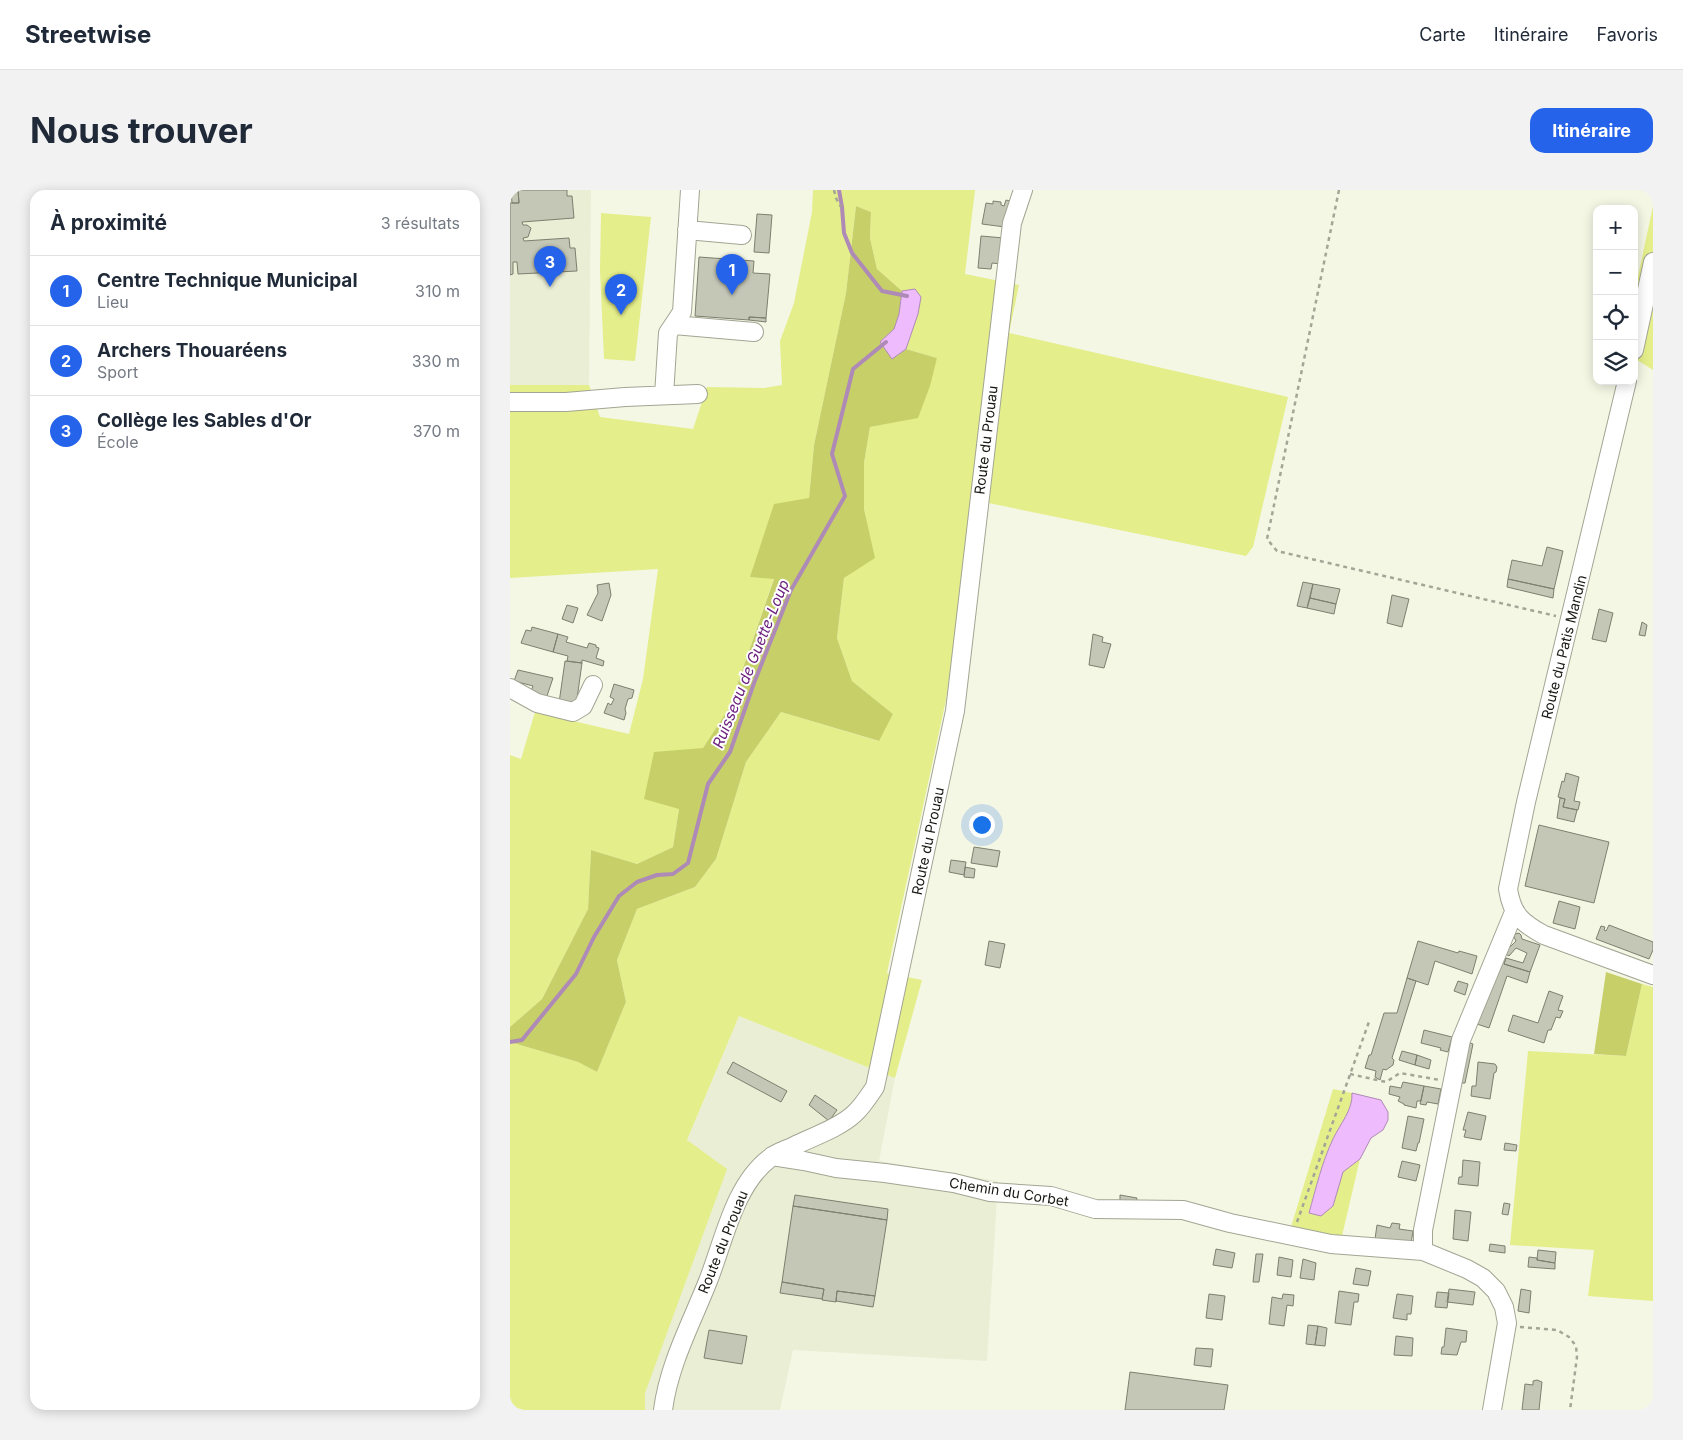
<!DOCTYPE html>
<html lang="fr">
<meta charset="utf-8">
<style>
body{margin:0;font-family:Inter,sans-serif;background:#f2f2f3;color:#1f2937}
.controls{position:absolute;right:15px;top:15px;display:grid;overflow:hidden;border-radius:10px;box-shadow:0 2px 12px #0003}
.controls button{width:45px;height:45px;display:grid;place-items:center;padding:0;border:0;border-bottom:1px solid #e0e1e3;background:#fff;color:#1f2937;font:25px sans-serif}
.you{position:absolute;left:471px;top:634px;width:18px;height:18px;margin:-12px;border:4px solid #fff;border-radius:50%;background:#1a73e8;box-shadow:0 0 0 8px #1a73e833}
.badge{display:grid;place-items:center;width:32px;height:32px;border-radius:50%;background:#2563eb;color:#fff;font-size:16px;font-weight:700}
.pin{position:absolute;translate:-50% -41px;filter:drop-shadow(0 1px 2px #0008)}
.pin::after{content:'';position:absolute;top:26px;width:18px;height:15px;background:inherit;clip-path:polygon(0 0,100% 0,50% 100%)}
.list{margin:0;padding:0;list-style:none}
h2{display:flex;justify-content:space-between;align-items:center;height:65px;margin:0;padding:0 20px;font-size:21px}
h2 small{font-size:16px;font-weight:400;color:#747a83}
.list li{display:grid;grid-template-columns:32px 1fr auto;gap:15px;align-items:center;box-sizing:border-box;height:70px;padding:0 20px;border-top:1px solid #e0e1e3}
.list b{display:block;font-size:19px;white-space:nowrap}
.list p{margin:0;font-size:16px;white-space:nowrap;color:#747a83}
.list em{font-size:16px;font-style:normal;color:#747a83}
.icon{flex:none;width:28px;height:28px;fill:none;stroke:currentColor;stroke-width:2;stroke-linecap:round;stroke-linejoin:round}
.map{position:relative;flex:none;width:1143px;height:1220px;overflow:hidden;border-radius:15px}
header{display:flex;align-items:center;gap:30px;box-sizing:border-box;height:70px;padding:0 25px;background:#fff;border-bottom:1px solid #e0e1e3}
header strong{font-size:24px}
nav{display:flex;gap:28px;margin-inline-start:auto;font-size:18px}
.intro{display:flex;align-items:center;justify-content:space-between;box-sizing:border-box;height:120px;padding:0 30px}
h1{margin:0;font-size:35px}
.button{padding:12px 22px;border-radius:15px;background:#2563eb;color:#fff;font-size:18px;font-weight:700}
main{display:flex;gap:30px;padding:0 30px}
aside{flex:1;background:#fff;border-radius:15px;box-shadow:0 2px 12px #0003}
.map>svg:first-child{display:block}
.built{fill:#eaeed4}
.green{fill:#e4ee8a}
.forest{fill:#c7d068}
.water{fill:#eebbfc;stroke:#ae8ab6}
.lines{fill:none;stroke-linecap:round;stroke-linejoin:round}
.stream{stroke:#ae8ab6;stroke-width:4}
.building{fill:#c5c7b6;stroke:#7d7f6f}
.minor-casing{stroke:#a3a594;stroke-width:20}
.path{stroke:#a3a597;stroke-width:2.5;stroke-dasharray:4 4;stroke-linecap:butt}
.minor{stroke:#fff;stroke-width:18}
.labels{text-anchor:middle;stroke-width:4;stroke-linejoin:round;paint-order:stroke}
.street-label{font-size:14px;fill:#171812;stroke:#fff}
.water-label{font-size:15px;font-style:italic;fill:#6c207e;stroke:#fff}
</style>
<header>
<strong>Streetwise</strong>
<nav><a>Carte</a><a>Itinéraire</a><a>Favoris</a></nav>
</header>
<div class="intro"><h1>Nous trouver</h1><a class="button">Itinéraire</a></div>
<main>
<aside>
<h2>À proximité<small>3 résultats</small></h2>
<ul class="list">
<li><span class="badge">1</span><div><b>Centre Technique Municipal</b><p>Lieu</p></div><em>310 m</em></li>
<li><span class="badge">2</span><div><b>Archers Thouaréens</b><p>Sport</p></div><em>330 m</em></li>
<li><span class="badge">3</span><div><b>Collège les Sables d'Or</b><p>École</p></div><em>370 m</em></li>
</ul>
</aside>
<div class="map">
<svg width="1143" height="1220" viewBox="0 0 1143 1220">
<rect width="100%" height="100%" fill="#f5f7e5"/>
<!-- built -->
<path class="built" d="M0,0H81L79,195H0Z
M229,826L385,888L369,971L488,991L477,1171L283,1160L270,1220H135V1203L177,950Z"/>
<!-- green -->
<path class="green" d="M303,0H465L455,84L509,95L499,143L778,207L743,357L736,366L464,310L436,510L377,783L412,790L385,888L229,826L177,950L217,979L135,1203V1220H0V852L68,872L87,882L116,812L107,770L127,719L185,697L206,669L236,572L271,522L368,551L383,524L342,491L327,448L334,388L364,367L354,319V273L360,237L408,227L427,168L396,159L408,124L405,99L392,101L367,79L360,48L361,22L346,16L336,103L304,255L299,308L240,387L264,388L219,518L193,558L169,619L163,657L127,674L81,660L78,719L32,809L0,837V565L11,569L25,522L119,544L133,489L148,379L0,388V195H79L90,227L183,239L197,197L254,198L272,195L270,151L284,113L302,22Z
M1143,16V180L1124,168V105Z
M91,23L141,27L125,171L94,169L90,80Z
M1132,794L1143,797V1111L1078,1106L1084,1060L1000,1055L1018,861L1116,866Z
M823,899L842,903C843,920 830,934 823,949C812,972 806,998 799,1022L811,1026L823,1016L833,982L850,969L832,1046L781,1037Z"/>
<!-- forest -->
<path class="forest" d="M346,16L361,22L360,48L367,79L392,101L389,124L384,139L370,152L382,169L396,159L427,168L420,196L408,228L360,237L354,273V319L365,368L334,388L327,448L342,491L383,524L369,551L271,522L236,572L206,669L185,697L127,719L107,770L116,812L87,882L68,872L0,852V837L32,809L78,719L81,660L127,674L163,657L169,619L134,609L144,562L193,558L219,518L264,389L240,387L264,314L299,308L304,255L336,103Z
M1096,782L1132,794L1116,866L1084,864Z"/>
<!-- water -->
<path class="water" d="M405,99L411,107L408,124L396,159L382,169L370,152L384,139L389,124L392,101Z
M842,903L871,910L878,922V930L873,940L861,948L850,969L833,982L823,1016L811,1026L799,1023C806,998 812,972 823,949C830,934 843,920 842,903Z"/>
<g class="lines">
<!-- stream -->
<path class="stream" d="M329,0L332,17L334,43L342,63L372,101L397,106
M0,852L12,850L66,784L84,747L109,706L127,692L147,685L163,684L178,673L198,594L220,562L244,493L281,400L335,306L322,264L343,179L376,152"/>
</g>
<!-- building -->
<path class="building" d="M1,0H8L9,13H2Z
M8,0H57V6H62L64,28L12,32L13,35H17L21,38L18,47L13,48L14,51L59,48L60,58H65L67,81L8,84L7,72H3V84L0,85V13H9Z
M496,10L500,11L495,37L472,34L476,13L483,14V11L491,12V15L494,16Z
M247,24L262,25L259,63L244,62Z
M471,46L494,48L491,74L482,73L481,79L468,78Z
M189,67L244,71L243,83L260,84L256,128L239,127V130L185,126Z
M239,127L256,128V132L239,130Z
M1037,357L1053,361L1044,399L998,389L1002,370L1032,376Z
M998,389L1044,399L1043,408L997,397Z
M793,392L803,394L797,418L787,416Z
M99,393L101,405L92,431L77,425L88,403L87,395Z
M803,394L830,399L826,414L800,408Z
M882,405L899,409L892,437L877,433Z
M800,408L826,414L824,424L797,418Z
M57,415L68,418L63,433L52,429Z
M1089,419L1103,423L1096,452L1082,449Z
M1132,432L1137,435L1135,446L1129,445Z
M22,437L48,444L43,462L11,453L16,440L21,441Z
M48,444L58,447L56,452L77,458L79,453L86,455V457L89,458L86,468L94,471L93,476L72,470V473L57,471L58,466L43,462Z
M583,444L593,447L592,452L601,454L594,478L579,475Z
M55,471L72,473L66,516L49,513Z
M8,480L43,488L36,509L20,504L23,496L4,491Z
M104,494L124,500L122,508L118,509L115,519L116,523L114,530L94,523L98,513L101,515L104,509L100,507Z
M1056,583L1069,587L1064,611L1070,612L1068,620L1053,617L1055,609L1048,607L1052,591L1054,592Z
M1050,608L1055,609L1053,617L1067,620L1064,632L1047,628Z
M1029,635L1099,652L1084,713L1015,696Z
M464,657L490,661L487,677L461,673Z
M441,670L456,672L454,685L439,682Z
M455,677L465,679L464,688L454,687Z
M1049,711L1070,717L1065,739L1043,733Z
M1099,735L1143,752V760L1139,769L1086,749L1091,736L1095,737L1094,740L1096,741Z
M1009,743L1011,745L1012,749L1030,755L1020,782L994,774L996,768L1013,773L1017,763L1006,758L999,766L994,763L1006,751L1004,747L1005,744Z
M479,751L495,754L490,778L475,775Z
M908,751L948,763L949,761L967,766L962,784L925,771L918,795L897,788Z
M988,765L996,768L994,774L1020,782L1017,793L997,786L979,838L967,834L988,774Z
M897,788L906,791L882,868L884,870L883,875L876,880L873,879L870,890L865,887L866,881L855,878L859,865H861L874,823H887Z
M948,791L958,794L955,805L944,801Z
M1039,801L1053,806L1048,820L1053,821L1050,828L1046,827L1041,840H1038L1034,853L998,841L1003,825L1028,833Z
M914,840L942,847L938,862L930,860L931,858L911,853Z
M955,851L963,854L955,893H946Z
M892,861L907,865L905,875L889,870Z
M907,865L921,870L919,879L905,875Z
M223,872L277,901L271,912L217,883Z
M968,872L985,874L987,877L986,882L984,883L980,909L961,906L962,896H966Z
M893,892L914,896L911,911H907L906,918L894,915V914L888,911L890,907L879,904L880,896L891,898Z
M914,896L931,899L928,914L917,912L916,915L910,914Z
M305,905L327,920L319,931L299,915Z
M958,922L976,926L971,950L954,947L956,940H953Z
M898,926L914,929L909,953H908L906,961L892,958Z
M995,953L1007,955L1006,961L994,960Z
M953,970L970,972L968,996L948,994L949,987H952Z
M892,971L910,975L906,991L888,987Z
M285,1005L378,1019L377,1030L283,1016Z
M610,1005L627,1008L626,1014L610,1011Z
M994,1013L1000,1014L998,1025L992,1024Z
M283,1016L377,1030L365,1106L327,1101L326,1112L312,1110L314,1099L272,1092Z
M945,1020L961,1022L958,1051L943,1049Z
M882,1033L890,1034L889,1039L903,1041L901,1054L865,1049L867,1035L880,1038Z
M980,1054L995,1056V1063L979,1061Z
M706,1059L725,1063L722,1078L703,1075Z
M1028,1060L1046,1062L1045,1073L1027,1070Z
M746,1064H753L749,1092H743Z
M769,1067L783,1070L781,1087L767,1085Z
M1019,1067L1027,1068V1070L1045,1073V1079L1018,1077Z
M793,1069L806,1073L804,1090L790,1088Z
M846,1078L861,1081L858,1096L843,1094Z
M272,1092L314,1099L312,1109L270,1103Z
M939,1099L965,1102L963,1115L937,1112Z
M1011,1099L1021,1101L1019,1123L1008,1121Z
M327,1101L365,1106L363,1117L326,1111Z
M829,1101L849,1104L848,1112H844L841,1135L825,1133Z
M927,1102L939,1103L937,1118L925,1117Z
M699,1104L715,1106L712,1130L696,1128Z
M773,1104L784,1105L783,1116L777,1115L774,1136L759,1134L762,1107L772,1109Z
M887,1104L903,1106L901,1124H897V1130L883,1128Z
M798,1135L808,1136L805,1155L796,1154Z
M808,1136L817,1138L815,1156L805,1155Z
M936,1138L957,1141L956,1152H951L947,1165L931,1164L932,1157H934Z
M199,1140L237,1146L232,1174L194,1168Z
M886,1146L903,1148L902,1166L884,1165Z
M686,1158L703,1159L701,1177L684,1175Z
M620,1182L718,1195L714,1220H615Z
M1027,1190L1032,1192L1029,1220H1012L1015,1194L1023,1195V1191Z"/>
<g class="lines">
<!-- minor casing -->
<g class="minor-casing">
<path id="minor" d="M177,40L232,45
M164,135L244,142
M1124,160L1143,72
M1117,191L1016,612L998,699C1002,725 1012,733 1034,745L1143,785
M154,205L158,143L172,122L180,0
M0,212H56L115,207L188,204
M0,498L27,513L63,522L73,516L83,495
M262,966L294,971L326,978L375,983L444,993L480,1002L541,1006L585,1019L673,1020L720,1033L821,1054L913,1061L957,1079L973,1088L986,1101L994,1117L997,1133L982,1220
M913,1061V1040L951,850L1004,722
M153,1220C159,1174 181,1134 198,1091C214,1051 224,995 260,968C267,962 276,960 284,956C302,947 329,938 344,924C352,917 359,906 365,897L445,521L502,33L513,0"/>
</g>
<!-- path -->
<path class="path" d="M324,0L326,8L331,17
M829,0L757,349L767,361L1046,426
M840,884L876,892L890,883L930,890
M787,1032L860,829
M1010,1137L1047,1140L1059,1147L1066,1156L1067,1167L1060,1220"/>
<!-- minor -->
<use href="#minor" class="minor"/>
</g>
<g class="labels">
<!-- street labels -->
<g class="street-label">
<text transform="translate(476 250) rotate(-83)" y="5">Route du Prouau</text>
<text transform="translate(1054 457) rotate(-76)" y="5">Route du Patis Mandin</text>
<text transform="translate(418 651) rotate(-78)" y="5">Route du Prouau</text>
<text transform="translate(499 1002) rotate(9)" y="5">Chemin du Corbet</text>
<text transform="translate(213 1052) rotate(-68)" y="5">Route du Prouau</text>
</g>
<!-- water labels -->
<g class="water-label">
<text transform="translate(241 474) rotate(-68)" y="5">Ruisseau de Guette-Loup</text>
</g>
</g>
</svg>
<div class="controls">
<button>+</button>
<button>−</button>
<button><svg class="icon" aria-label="locate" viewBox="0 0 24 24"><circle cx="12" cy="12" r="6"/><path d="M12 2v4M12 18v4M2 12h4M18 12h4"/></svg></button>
<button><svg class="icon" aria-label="layers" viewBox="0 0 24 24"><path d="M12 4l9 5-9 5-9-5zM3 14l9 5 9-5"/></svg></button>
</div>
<div class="you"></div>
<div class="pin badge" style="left:222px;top:105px">1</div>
<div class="pin badge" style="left:111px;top:125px">2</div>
<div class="pin badge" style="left:40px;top:97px">3</div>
</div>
</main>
